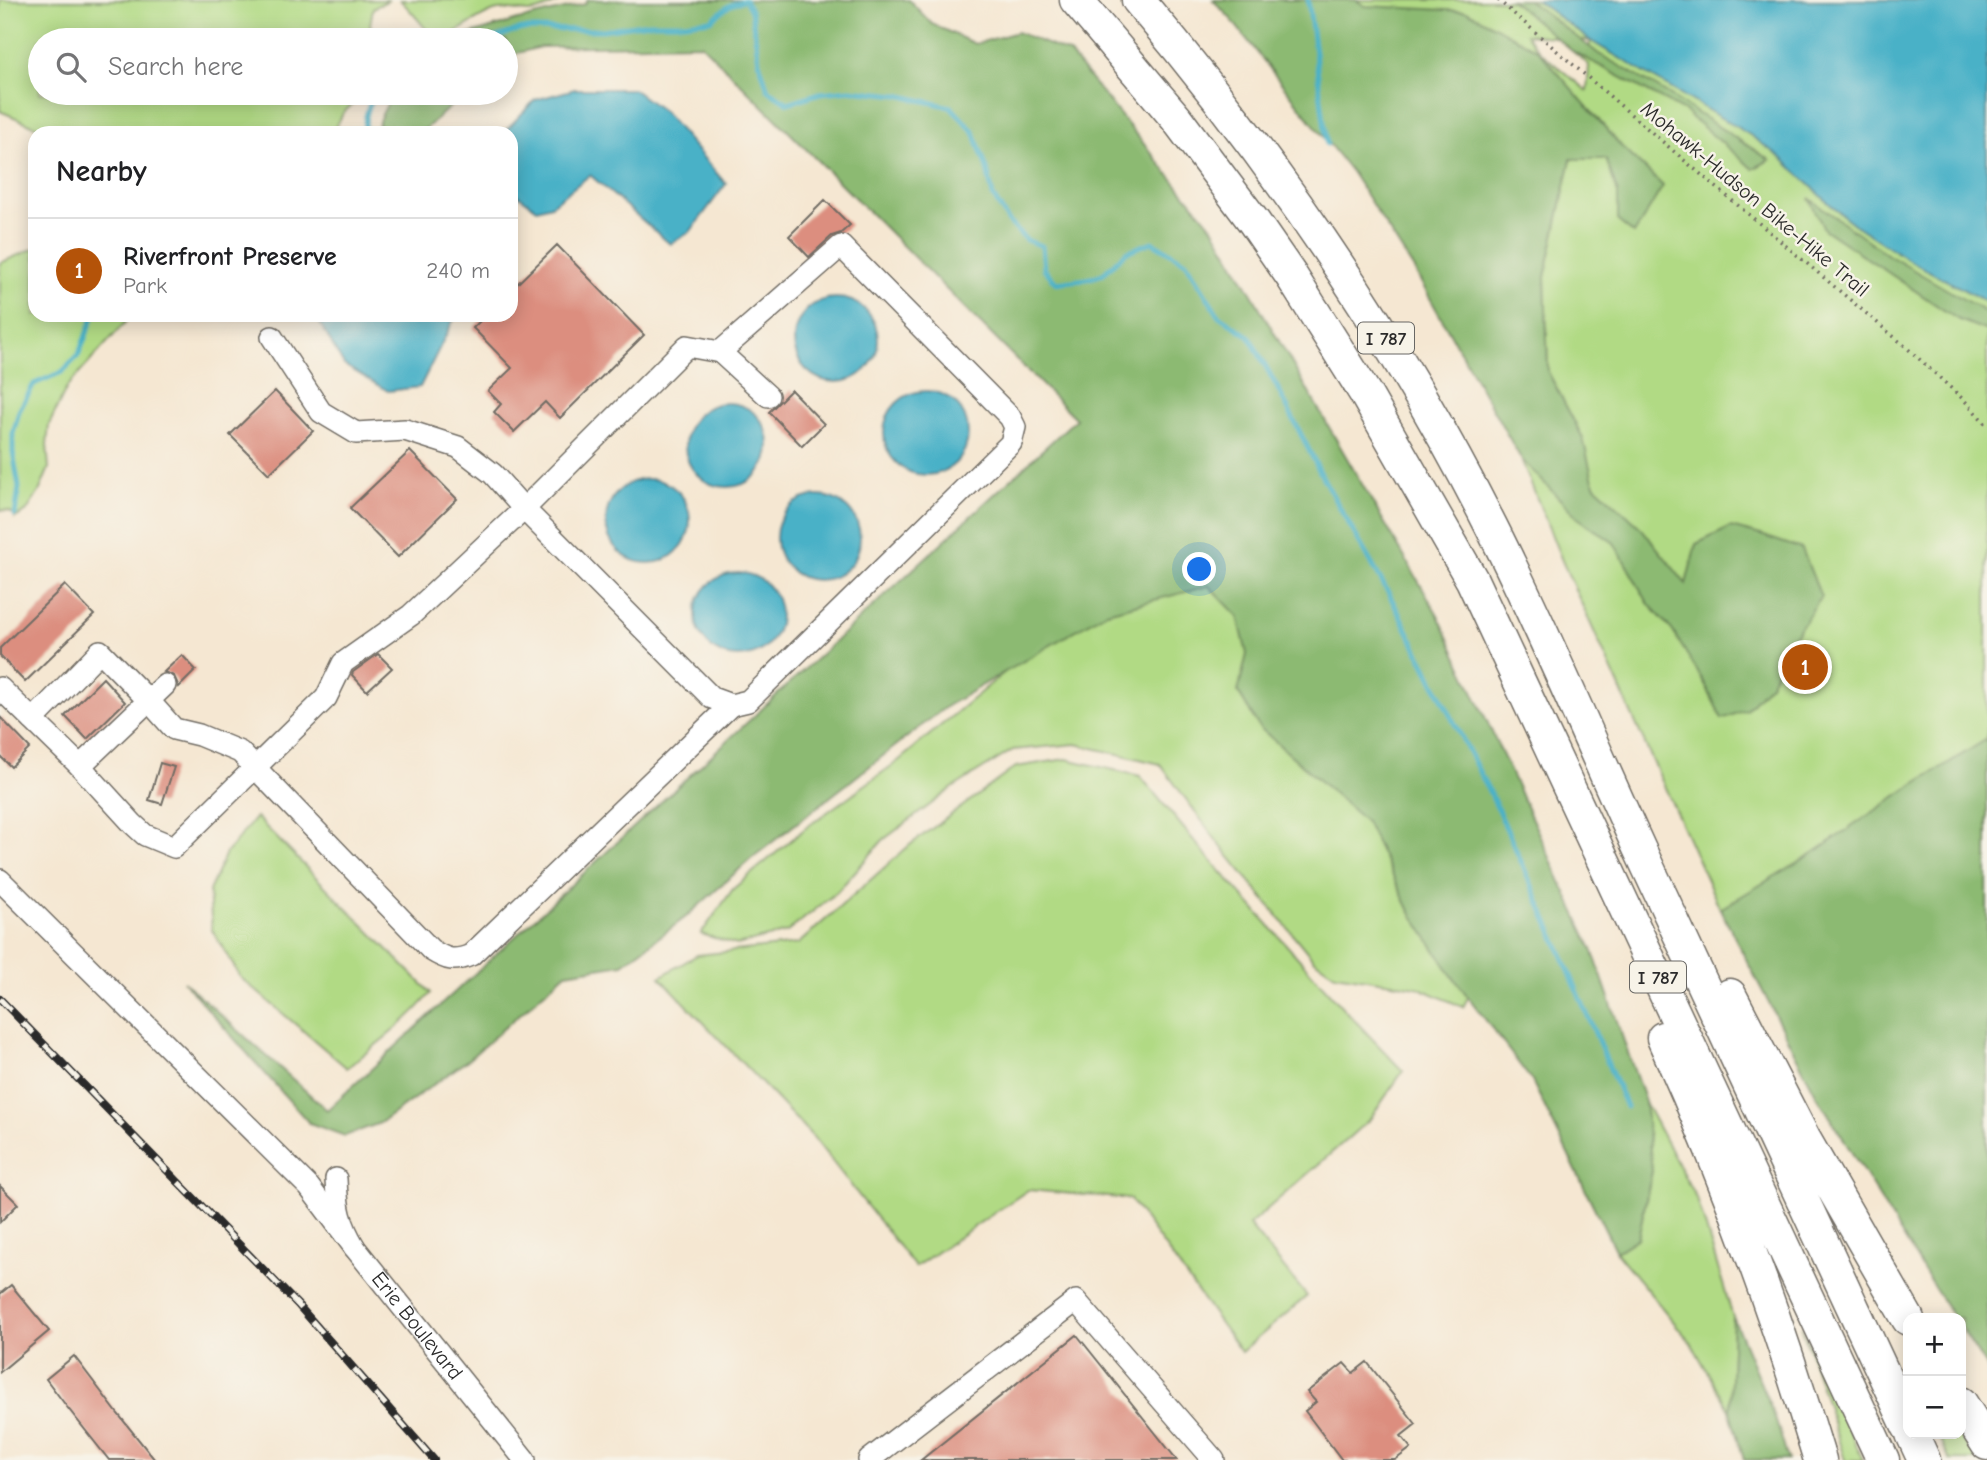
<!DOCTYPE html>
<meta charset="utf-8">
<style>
body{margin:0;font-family:"Comic Neue",sans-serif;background:#f2f2f2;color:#202124}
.controls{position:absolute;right:21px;bottom:21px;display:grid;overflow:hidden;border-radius:14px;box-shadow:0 4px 18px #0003}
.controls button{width:63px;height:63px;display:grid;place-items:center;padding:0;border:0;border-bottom:2px solid #e0e0e0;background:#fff;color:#202124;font:35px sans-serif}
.you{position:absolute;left:1200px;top:570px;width:24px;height:24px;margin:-18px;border:5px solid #fff;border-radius:50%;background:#1a73e8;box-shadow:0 0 0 10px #1a73e833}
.badge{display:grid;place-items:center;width:46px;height:46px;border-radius:50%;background:#b45309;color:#fff;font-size:23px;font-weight:700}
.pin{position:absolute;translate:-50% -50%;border:4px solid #fff;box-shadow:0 2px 7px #0006}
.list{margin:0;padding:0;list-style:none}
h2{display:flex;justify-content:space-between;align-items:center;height:91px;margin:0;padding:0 28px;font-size:30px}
h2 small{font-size:23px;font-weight:400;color:#757577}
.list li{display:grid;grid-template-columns:46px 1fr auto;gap:21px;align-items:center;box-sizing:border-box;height:105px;padding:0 28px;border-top:2px solid #e0e0e0}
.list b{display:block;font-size:26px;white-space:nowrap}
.list p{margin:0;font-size:23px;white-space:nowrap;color:#757577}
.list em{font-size:23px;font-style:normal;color:#757577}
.icon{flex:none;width:38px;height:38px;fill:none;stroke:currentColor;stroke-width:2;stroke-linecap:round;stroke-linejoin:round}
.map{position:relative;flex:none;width:1987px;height:1460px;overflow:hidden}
.search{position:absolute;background:#fff;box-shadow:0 4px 18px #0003;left:28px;top:28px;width:490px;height:77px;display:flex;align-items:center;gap:18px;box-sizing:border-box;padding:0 24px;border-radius:38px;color:#757577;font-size:26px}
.panel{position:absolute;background:#fff;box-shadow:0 4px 18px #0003;left:28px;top:126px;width:490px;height:196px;border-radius:21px}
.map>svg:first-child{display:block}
.green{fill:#b1da84;stroke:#6e8258;stroke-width:2;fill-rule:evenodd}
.forest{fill:#8cba72;stroke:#5c724e;stroke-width:2}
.water{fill:#48b1c7;stroke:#3a6e79;stroke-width:2}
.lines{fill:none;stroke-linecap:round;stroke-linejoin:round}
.stream{stroke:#48b1c7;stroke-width:5}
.building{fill:#dc8e7f}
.minor-casing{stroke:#726d65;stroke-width:24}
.highway-casing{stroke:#726d65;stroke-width:35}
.path{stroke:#726d65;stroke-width:3.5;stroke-dasharray:2 5;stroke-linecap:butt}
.minor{stroke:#fff;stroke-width:21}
.highway{stroke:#fff;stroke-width:32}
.rail-casing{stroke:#2b2b2b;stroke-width:8}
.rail{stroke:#f7f3e8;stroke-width:5;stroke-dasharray:16;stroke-linecap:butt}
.labels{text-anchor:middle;stroke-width:5;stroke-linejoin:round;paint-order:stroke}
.shield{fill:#f7f3e8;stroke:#686764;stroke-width:2}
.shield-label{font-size:19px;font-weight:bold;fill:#2b2b2b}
.street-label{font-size:21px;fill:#2b2b2b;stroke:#f7f3e8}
</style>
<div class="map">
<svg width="1987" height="1460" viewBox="0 0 1987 1460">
<rect width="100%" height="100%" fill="#f7f3e8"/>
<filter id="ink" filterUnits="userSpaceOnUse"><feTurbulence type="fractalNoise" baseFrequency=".0143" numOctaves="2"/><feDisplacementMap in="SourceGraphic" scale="14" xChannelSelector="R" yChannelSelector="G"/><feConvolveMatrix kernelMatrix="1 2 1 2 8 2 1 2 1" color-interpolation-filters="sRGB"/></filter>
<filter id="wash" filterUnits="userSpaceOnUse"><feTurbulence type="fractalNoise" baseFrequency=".00686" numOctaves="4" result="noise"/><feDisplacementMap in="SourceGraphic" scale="28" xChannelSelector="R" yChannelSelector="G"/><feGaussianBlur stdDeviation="1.57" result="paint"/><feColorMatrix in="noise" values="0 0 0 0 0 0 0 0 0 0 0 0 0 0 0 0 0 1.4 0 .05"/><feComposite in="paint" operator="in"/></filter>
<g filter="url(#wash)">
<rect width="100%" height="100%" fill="#f5e7d2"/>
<!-- green -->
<path class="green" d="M0,0H389L373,8L370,25L379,40H40V93H365L343,113L333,133H51L0,111Z
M400,0H562C554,4 546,9 537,11C524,15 508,6 494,11C479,16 447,40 436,40C423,27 414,13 400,0Z
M1221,0H1536L1591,41L1750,135L1783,159L1834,208L1858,227L1912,262L1987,302V1349L1732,903L1720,909L1563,563L1521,459L1556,493L1563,400L1548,372L1545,277L1571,159H1581ZM1526,34L1590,41L1589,60L1572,51L1589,65L1587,91L1539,51Z
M35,248V315H132L67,387L49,425L47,445L49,468L39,492L26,512L15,518V515L9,511L0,510V263Z
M1187,500L1490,956L1463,1007L1417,987L1335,974L1313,959L1219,844L1160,764L1076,744L1013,750L954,787L883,840L837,892L787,932L737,945L701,934L733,889L808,826L897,762L1072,616Z
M1066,759L1140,776L1206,855L1342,1007L1403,1071L1370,1119L1249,1225L1307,1296L1241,1352L1130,1199L1028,1190L915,1267L813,1137L660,977L697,955L798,944L911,844L1016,767Z
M256,817L431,993C408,1022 375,1045 347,1068L241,978L212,930L209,891L226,853Z
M1645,1102L1698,1202L1733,1317L1730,1412L1692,1344L1616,1252L1638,1238L1652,1171Z
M1801,1326L1863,1460H1845Z
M1938,1434H1959L1977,1460H1950Z"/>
<!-- forest -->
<path class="forest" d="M588,0H909L932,24L975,44L1017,32L1069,53L1214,229L1438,615L1592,949L1645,1102L1652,1171L1638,1238L1616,1252L1532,1081L1450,973L1410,911L1366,822L1259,727L1238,692L1247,654L1238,616L1209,586L1107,612L947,706L752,858L686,917L623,964L566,973L469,1059L380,1123L345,1136L309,1123L183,981L327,1110L1076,419L701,44L541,47L506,56V40H457L461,37L518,20L585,4Z
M1213,0H1356L1365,6L1467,11L1539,51L1622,147L1663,186L1634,234L1618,221V194L1606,159H1571L1545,277L1548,372L1583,438L1594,485L1642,529L1686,584L1696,544L1731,527L1761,535L1802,549L1821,597L1784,652L1771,683L1746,710L1722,719L1705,684L1672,630L1648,603L1614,543L1578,518L1521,459L1413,268L1352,173L1230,18Z
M1511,0H1528L1599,54L1663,91L1770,160L1753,169L1684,111L1572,51Z
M393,93H465L421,133H376L380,118Z
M1809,198L1888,255L1987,313V331L1957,319L1824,229Z
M1987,739V1368L1961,1328V1318H1954L1935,1289L1816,1094L1720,909L1815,852L1905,790Z
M1733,1317L1776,1420L1788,1460H1744L1730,1412Z"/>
<!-- water -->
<path class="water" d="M1536,0H1987V302L1912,262L1858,227L1834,208L1783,159L1750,135L1591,41Z
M575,89H633L664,112L726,184L690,232L670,244L590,175L551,205L537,209L511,190V133H503L535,100Z
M794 340a42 42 0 1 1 84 0a42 42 0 1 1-84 0Z
M315,315H456L420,387L388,391L344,365Z
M884 433a42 42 0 1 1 84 0a42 42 0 1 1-84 0Z
M685 445a42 42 0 1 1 84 0a42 42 0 1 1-84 0Z
M606 521a42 42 0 1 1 84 0a42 42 0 1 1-84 0Z
M776 538a42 42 0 1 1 84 0a42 42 0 1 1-84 0Z
M696 615a42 42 0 1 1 84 0a42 42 0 1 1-84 0Z"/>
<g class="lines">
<!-- stream -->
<path class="stream" d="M1308,0L1327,144
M488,40L522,29L603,30L648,23H684L711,20L730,5L745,0L751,11L759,61L768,90L788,103L820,93L850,90L898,95L951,107L974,132L987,169L993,196L1009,222L1026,240L1042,246L1044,269L1057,283L1087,279L1103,274L1126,252L1152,242L1186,262L1219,316L1249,336L1277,387L1324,480L1389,594L1495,803L1556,940L1626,1107
M364,133C365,119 367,104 377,93
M15,515L19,487L13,452V434L19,411L34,384L62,372L78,356L94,315"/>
</g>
<g id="blocks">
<!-- building -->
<path class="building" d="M825,200L850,225L841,233L832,236L809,257L789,236Z
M557,245L644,335L560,418L545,402L514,432L494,412L501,404L488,391L512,368L473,328L486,315H511V290Z
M791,390L824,424L802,446L769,412Z
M275,391L313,431L269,474L230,435Z
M410,451L457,499L398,557L350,508Z
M65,585L94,615L25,682L0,656V648Z
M378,654L392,668L367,691L352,675L353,672Z
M182,655L196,670L179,687L174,676L164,672Z
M103,678L125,702L87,739L65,716Z
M0,717L30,748L11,767L0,756Z
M160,763L174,767L162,804L149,800Z
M0,1186L18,1204L0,1222Z
M11,1285L49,1331L0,1372V1294Z
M1077,1335L1177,1460H921Z
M74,1356L118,1414L155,1460H109L67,1407L46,1379Z
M1367,1362L1416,1424L1401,1436L1411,1448L1395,1460H1342L1305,1411L1316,1402L1307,1392L1344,1363L1353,1373Z"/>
</g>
</g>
<g filter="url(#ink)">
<use href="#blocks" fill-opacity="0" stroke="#726d65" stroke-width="2"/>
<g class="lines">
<!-- minor casing -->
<g class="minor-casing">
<g id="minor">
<path d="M720,352L768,396"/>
<path d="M0,688L80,766L133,824L145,835L174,847L326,698L343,663L411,615L524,509L687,346L720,352L841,246L1010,417L1015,427L1011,443L748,701L731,705L712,698L524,509L493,474L458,447L405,430L356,433L321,412L272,337"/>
<path d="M33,720L100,651L149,701L174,729L199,735L240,752L431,950C447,960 454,962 471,955L731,705"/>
<path d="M80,766L165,685"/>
<path d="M0,880L309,1187L355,1248"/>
<path id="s1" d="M336,1179C337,1208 340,1223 355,1248L525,1460"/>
<path d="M869,1460L1076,1301L1214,1460"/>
</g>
</g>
<!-- highway casing -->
<g class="highway-casing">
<path id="highway" d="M1076,0L1176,118L1254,222L1292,277L1365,393L1472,580L1883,1460
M1138,0C1276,163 1396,338 1492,528C1545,633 1590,741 1639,848C1727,1041 1818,1233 1908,1426
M1730,995L1805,1140L1908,1319
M1663,1038C1725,1175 1777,1317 1820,1460
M1961,1403L1987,1444
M1912,1434L1924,1460"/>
</g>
<!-- path -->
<path class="path" d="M1498,0L1678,155L1905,346L1965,401L1987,425"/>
<!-- minor -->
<use href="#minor" class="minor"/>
<!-- highway -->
<use href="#highway" class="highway"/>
<!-- rail casing -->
<g class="rail-casing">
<path id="rail" d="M0,999L299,1306L434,1460"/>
</g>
<!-- rail -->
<use href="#rail" class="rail"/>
</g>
</g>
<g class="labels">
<!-- shield labels -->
<g class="shield">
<rect x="1358" y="322.5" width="56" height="31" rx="5"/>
<rect x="1630" y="961.5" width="56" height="31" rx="5"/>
</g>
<g class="shield-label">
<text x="1386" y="345">I 787</text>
<text x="1658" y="984">I 787</text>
</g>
<!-- street labels -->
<g class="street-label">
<text transform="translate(1755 199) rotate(40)" y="7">Mohawk-Hudson Bike-Hike Trail</text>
<text dy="7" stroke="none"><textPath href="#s1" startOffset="172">Erie Boulevard</textPath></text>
</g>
</g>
</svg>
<div class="controls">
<button>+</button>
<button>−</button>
</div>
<div class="you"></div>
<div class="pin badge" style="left:1805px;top:667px">1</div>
<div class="search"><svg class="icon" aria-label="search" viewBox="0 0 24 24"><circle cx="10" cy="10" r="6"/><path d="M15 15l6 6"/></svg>Search here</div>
<section class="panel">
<h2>Nearby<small></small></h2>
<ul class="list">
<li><span class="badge">1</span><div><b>Riverfront Preserve</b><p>Park</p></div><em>240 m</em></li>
</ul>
</section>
</div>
